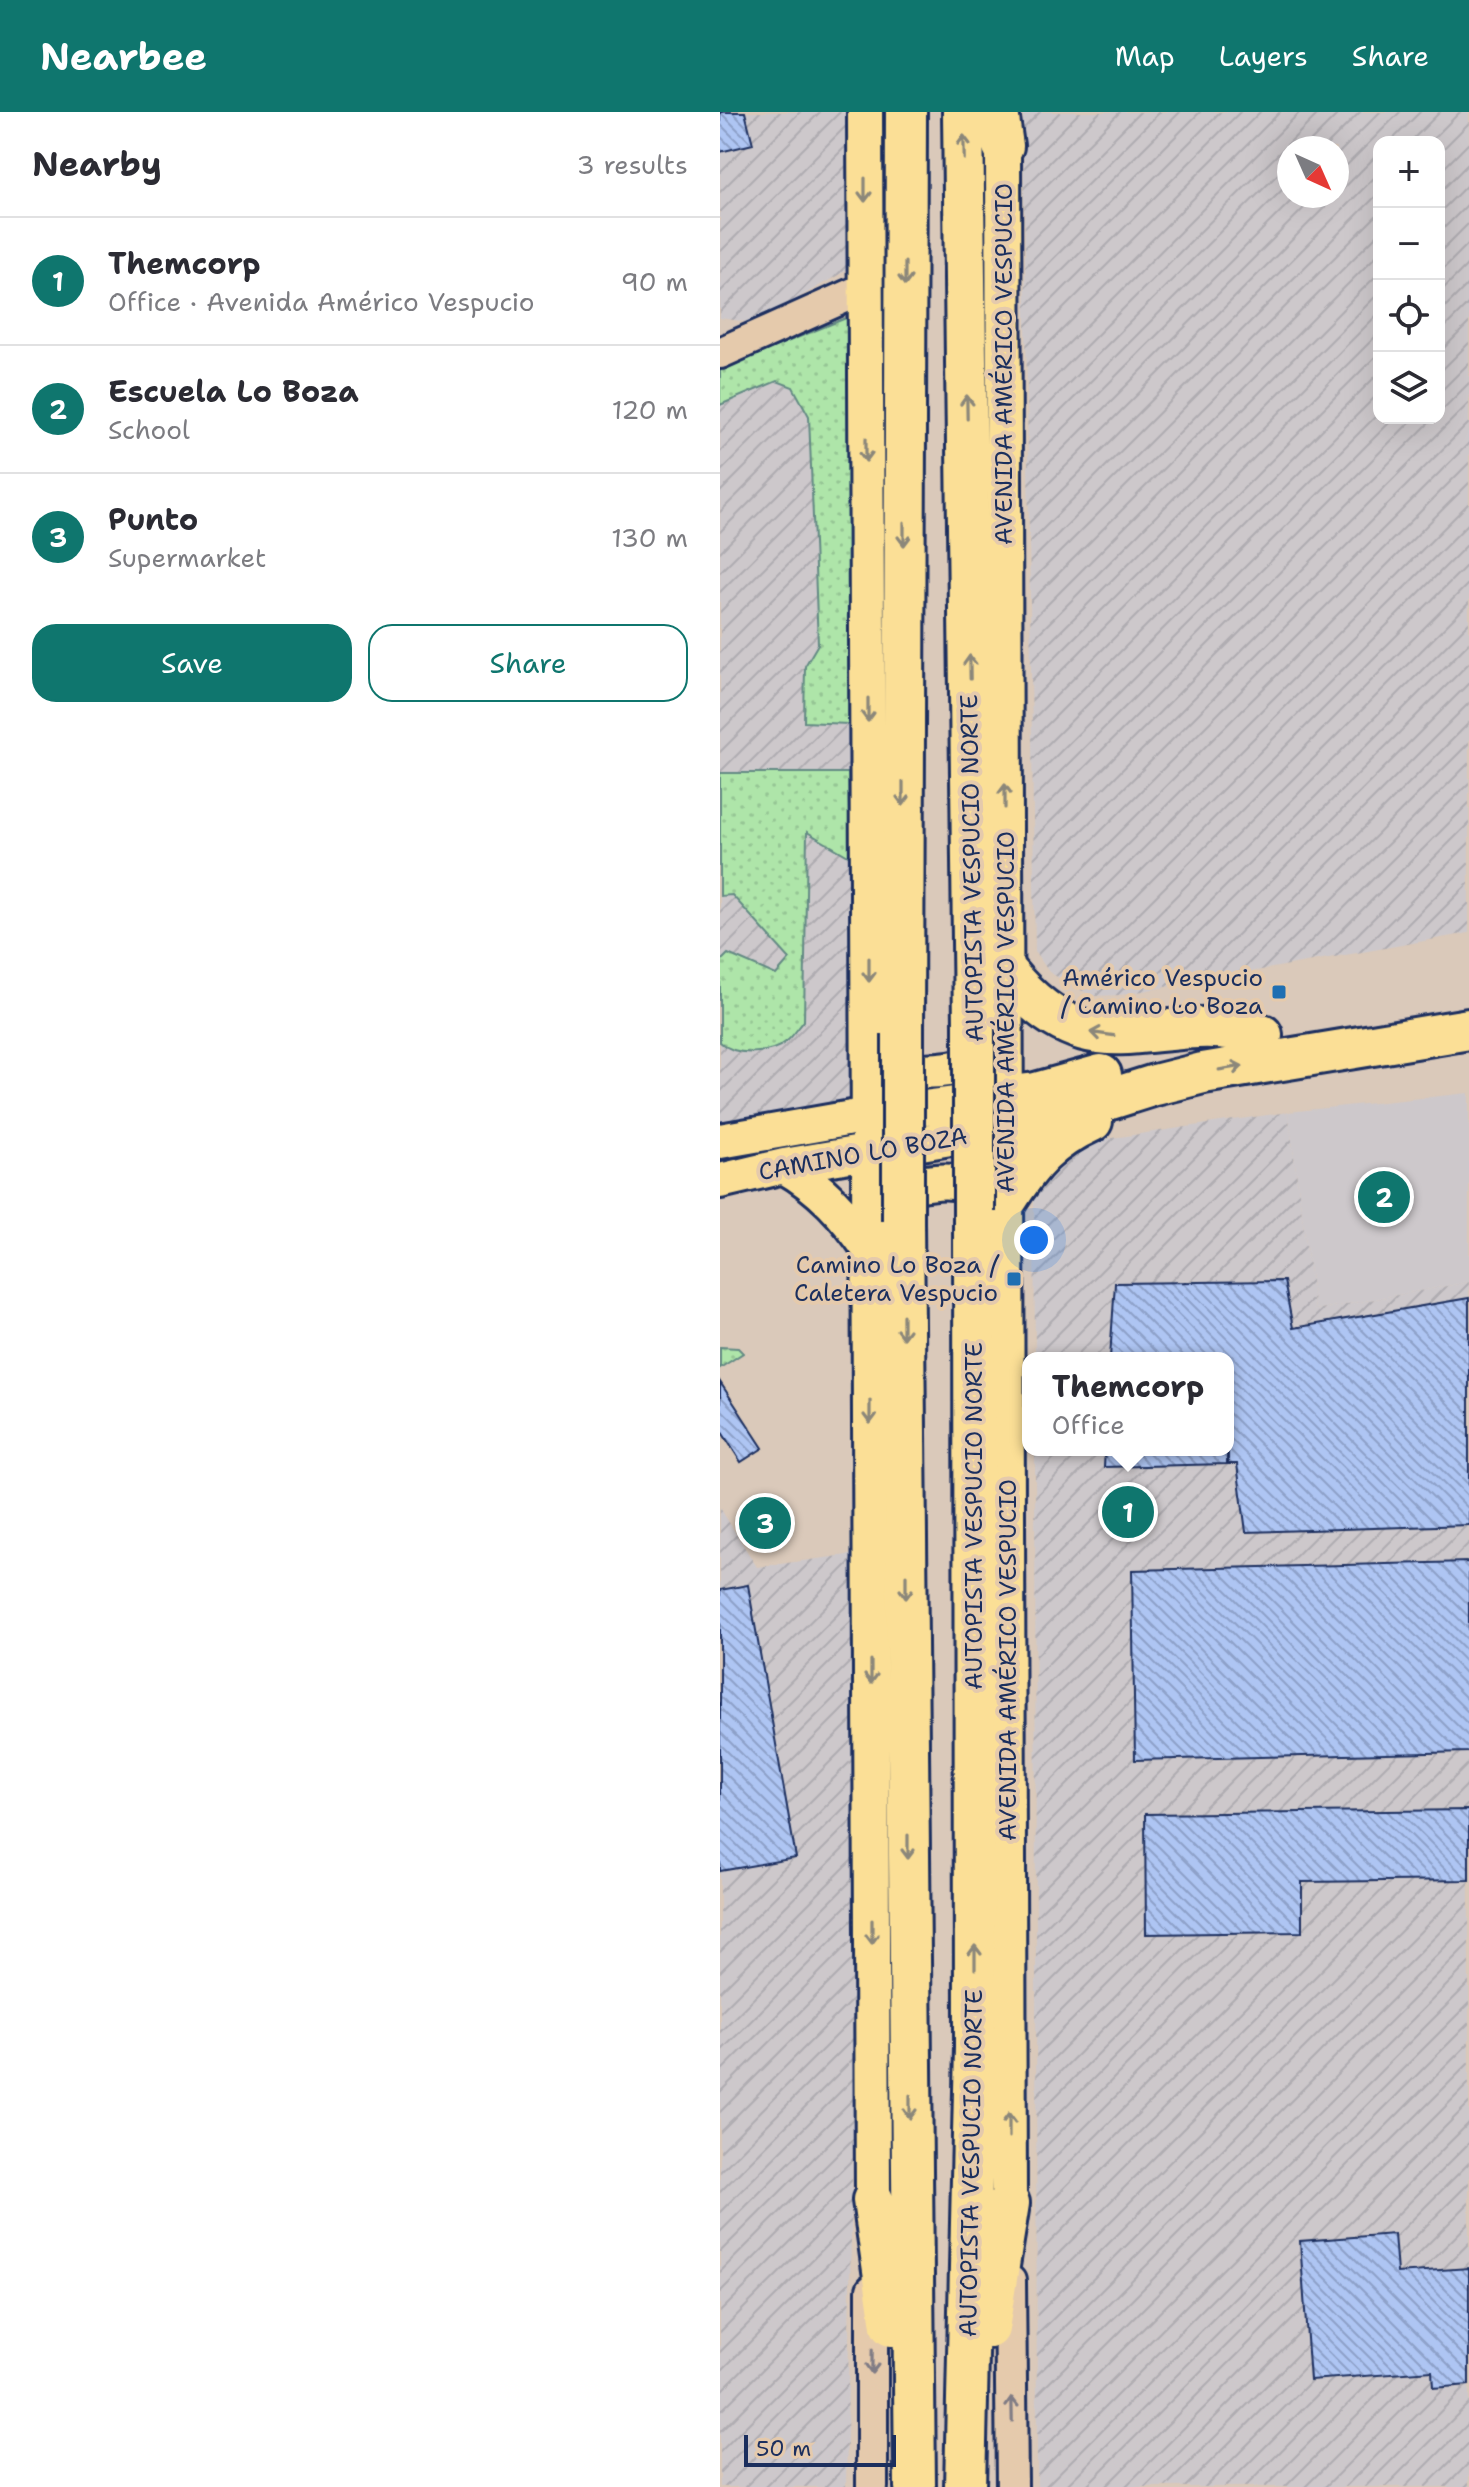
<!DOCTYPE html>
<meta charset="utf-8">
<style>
body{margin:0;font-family:"Shantell Sans",sans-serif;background:#f2f2f3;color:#2b2b33}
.controls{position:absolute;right:24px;top:24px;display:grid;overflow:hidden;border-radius:16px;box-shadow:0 8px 32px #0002}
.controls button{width:72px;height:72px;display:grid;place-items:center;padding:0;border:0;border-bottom:2px solid #e1e1e2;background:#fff;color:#2b2b33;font:40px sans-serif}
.compass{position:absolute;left:557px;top:24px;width:72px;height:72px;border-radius:50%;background:#fff;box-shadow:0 8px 32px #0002;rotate:135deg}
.scale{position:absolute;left:24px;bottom:20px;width:152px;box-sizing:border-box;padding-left:8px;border:4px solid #1b2f5e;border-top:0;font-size:22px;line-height:28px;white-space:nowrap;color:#1b2f5e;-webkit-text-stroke:6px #e5caac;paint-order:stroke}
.you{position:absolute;left:314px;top:1128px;width:28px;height:28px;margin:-20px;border:6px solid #fff;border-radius:50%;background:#1a73e8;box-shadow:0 0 0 12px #1a73e833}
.badge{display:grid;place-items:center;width:52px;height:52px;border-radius:50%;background:#0f766e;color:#fff;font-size:26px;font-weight:700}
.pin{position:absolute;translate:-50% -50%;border:4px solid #fff;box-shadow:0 2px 8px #0006}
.popup{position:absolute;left:302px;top:1240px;width:212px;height:104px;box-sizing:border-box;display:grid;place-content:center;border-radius:16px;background:#fff;filter:drop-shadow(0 2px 6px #0005);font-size:26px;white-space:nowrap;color:#7c7c81}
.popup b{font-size:30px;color:#2b2b33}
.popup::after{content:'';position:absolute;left:50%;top:100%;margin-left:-16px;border:16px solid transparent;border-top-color:#fff}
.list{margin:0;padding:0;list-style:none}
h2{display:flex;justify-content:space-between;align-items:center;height:104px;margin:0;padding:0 32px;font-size:34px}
h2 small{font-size:26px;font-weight:400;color:#7c7c81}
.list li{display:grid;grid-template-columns:52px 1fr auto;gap:24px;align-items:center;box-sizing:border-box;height:128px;padding:0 32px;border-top:2px solid #e1e1e2}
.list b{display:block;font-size:30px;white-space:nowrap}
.list p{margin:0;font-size:26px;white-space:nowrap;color:#7c7c81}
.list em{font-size:26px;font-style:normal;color:#7c7c81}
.actions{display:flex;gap:16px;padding:24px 32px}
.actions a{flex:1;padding:18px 0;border:2px solid #0f766e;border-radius:24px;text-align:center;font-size:28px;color:#0f766e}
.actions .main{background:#0f766e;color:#fff}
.icon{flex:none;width:44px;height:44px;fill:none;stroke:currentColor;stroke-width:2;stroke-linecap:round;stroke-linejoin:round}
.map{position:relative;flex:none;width:749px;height:2375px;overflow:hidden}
header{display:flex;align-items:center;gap:48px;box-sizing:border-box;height:112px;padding:0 40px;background:#0f766e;color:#fff}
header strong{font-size:38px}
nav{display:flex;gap:44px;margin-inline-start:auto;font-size:28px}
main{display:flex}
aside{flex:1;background:#fff}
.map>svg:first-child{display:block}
.built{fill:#cdc8cb}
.industrial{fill:url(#industrial-furrows);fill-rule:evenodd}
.grass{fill:url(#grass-dots);stroke:#648a84;stroke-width:2}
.building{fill:url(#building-back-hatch);stroke:#1b2f5e;stroke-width:2}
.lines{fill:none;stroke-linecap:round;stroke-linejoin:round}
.secondary-casing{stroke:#1b2f5e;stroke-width:36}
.primary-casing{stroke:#1b2f5e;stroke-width:40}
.highway-casing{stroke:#1b2f5e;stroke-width:46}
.secondary{stroke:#e5caac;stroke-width:30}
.primary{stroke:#fbdf96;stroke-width:34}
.highway{stroke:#fbdf96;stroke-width:40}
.highway-bridge-casing{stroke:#1b2f5e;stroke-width:46;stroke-linecap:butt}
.highway-bridge{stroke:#fbdf96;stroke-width:40}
.oneway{stroke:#8b877a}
.oneway2{stroke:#807c85}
.poi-dot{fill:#1f6fb2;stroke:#e5caac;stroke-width:3}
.labels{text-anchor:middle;stroke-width:8;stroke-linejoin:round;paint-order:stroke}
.street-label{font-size:24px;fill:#1b2f5e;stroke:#e5caac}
.poi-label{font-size:24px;fill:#1b2f5e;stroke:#e5caac;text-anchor:end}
</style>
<header>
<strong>Nearbee</strong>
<nav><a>Map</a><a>Layers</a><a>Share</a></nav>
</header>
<main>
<aside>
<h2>Nearby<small>3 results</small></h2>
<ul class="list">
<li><span class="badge">1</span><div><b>Themcorp</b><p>Office · Avenida Américo Vespucio</p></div><em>90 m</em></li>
<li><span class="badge">2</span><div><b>Escuela Lo Boza</b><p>School</p></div><em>120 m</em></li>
<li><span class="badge">3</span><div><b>Punto</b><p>Supermarket</p></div><em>130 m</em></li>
</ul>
<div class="actions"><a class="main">Save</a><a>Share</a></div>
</aside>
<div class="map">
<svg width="749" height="2375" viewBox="0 0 749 2375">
<defs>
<pattern id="industrial-furrows" width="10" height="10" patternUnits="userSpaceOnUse" patternTransform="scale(2)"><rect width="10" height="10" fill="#cdc8cb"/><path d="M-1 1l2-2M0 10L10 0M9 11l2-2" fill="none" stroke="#afacb1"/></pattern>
<pattern id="grass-dots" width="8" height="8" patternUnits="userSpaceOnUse" patternTransform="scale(2)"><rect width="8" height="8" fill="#aee5a9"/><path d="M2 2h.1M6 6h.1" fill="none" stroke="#95c594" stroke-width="1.8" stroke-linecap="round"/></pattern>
<pattern id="building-back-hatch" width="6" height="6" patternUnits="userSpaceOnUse" patternTransform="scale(2)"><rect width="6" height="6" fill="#aec5f3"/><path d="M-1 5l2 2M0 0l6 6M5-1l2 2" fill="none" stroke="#8da0c8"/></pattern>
</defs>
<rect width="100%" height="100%" fill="#dac9ba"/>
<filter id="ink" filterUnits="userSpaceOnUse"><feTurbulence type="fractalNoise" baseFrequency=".0125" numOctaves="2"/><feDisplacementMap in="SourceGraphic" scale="16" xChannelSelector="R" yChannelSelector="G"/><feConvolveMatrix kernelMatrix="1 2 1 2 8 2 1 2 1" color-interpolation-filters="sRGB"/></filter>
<g filter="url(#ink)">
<!-- built -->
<path class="built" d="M749,981V1170L595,1198L568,1000Z"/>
<!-- industrial -->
<path class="industrial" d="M0,0H133L136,153L34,211L0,206Z
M303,0H749V821L400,883L373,884L353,874L329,860L315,840ZM719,30V306H659V30ZM617,36V84H569V36Z
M136,202L128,612L132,989L0,1013V257Z
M568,1000L595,1198L749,1170V2375H317L315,1338H508V1246H315L314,1085L359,1031Z
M0,1396L37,1455L135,1442L137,1825L126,2375H0Z"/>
<!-- grass -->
<path class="grass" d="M136,202L128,612L84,610L85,554L98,532L89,304L73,275L57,269L0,293V257Z
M0,661H128L130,745L87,720L84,909C78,916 73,924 67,929C51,943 15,945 0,930V850L8,842L56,863L70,847L12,783L0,784Z
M0,1235L18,1236L23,1241L0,1256Z"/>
<!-- building -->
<path class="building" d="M0,0H25L33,32L0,40Z
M564,1169L573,1216L749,1186V1413L526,1420L517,1352H508V1246H390L395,1171Z
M0,1270L43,1336L21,1350L0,1317Z
M385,1338H507V1352L384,1355Z
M749,1450V1640L415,1648L412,1458Z
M28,1473L76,1746L0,1759V1478Z
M749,1698V1768L582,1770V1820L426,1822L425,1702Z
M674,2122L677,2161L749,2156V2273L713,2276L712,2259L590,2268L580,2129Z"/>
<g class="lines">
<!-- secondary casing -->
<g class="secondary-casing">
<path id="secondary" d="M0,241L145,176
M290,2169L292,2375
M152,2375V2178"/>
</g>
<!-- primary casing -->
<g class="primary-casing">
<path id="primary" d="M145,0L153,2088
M283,34L289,2091
M157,950C195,964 240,961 276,941
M0,1029L149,1003L281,986
M64,1054C101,1075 126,1103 150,1138
M0,1069L64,1054L278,1018
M163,1088C196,1066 241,1063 275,1083"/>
</g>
<!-- highway casing -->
<g class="highway-casing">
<path id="highway" d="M243,0L254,913
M278,0L283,34
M285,859C377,972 433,893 542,923
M183,922L186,0
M285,985L316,981L381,963
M286,1017L330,1006L435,973L483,961L749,917
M286,1089C310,1051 330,1028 372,1009
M183,1109L195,2375
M153,2088L171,2214
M269,2216L289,2091
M245,2375L255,1935L254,1100"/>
</g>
<!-- secondary -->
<use href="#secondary" class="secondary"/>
<!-- primary -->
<use href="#primary" class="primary"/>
<!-- highway -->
<use href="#highway" class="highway"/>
<!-- highway-bridge casing -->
<g class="highway-bridge-casing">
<path id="highway-bridge" d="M254,913V1100
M183,1109V922"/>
</g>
<!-- highway-bridge -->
<use href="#highway-bridge" class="highway-bridge"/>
</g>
<!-- one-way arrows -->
<defs><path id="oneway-shaft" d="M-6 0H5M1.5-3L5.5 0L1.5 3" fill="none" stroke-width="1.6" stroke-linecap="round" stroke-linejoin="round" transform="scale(2)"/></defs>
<g class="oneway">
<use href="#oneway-shaft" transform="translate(244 35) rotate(-91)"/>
<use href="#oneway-shaft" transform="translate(145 78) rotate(90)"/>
<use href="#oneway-shaft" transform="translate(185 162) rotate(90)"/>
<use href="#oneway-shaft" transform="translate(247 295) rotate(-91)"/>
<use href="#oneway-shaft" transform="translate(146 338) rotate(90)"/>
<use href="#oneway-shaft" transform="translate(184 422) rotate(90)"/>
<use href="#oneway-shaft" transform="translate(250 555) rotate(-91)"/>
<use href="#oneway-shaft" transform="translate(148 598) rotate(90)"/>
<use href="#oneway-shaft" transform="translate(183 682) rotate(90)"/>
<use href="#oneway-shaft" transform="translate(285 684) rotate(-90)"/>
<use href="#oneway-shaft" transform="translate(149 858) rotate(90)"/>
<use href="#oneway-shaft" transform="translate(382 922) rotate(-172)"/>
<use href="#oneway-shaft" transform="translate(511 956) rotate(-9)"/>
<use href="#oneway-shaft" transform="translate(183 1215) rotate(90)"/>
<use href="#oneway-shaft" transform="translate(150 1300) rotate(90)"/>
<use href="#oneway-shaft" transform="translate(186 1475) rotate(90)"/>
<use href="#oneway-shaft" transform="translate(151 1560) rotate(90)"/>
<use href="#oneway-shaft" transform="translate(188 1735) rotate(90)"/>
<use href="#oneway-shaft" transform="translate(152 1820) rotate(90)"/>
<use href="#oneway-shaft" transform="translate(255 1845) rotate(-90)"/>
<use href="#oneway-shaft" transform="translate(190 1995) rotate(90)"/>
<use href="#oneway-shaft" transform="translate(289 2013) rotate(-90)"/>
</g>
<g class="oneway2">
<use href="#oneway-shaft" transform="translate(152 2250) rotate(91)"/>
<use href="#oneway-shaft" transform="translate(292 2297) rotate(-91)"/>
</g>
</g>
<!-- markers -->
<g class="poi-dot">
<rect x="551" y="872" width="16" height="16" rx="4"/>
<rect x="286" y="1159" width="16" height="16" rx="4"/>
</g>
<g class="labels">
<!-- street labels -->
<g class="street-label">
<text transform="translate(284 252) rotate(-90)" y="8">AVENIDA AMÉRICO VESPUCIO</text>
<text transform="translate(252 756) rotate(-91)" y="8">AUTOPISTA VESPUCIO NORTE</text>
<text transform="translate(286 900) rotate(-90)" y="8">AVENIDA AMÉRICO VESPUCIO</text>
<text transform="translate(143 1042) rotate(-10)" y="8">CAMINO LO BOZA</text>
<text transform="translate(254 1404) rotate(-90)" y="8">AUTOPISTA VESPUCIO NORTE</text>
<text transform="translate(288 1548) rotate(-90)" y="8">AVENIDA AMÉRICO VESPUCIO</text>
<text transform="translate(251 2051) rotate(-89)" y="8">AUTOPISTA VESPUCIO NORTE</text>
</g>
<!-- poi labels -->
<g class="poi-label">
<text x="543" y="874">Américo Vespucio<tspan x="543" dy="28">/ Camino Lo Boza</tspan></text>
<text x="278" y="1161">Camino Lo Boza /<tspan x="278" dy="28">Caletera Vespucio</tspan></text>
</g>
</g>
</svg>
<div class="controls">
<button>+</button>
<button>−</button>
<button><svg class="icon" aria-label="locate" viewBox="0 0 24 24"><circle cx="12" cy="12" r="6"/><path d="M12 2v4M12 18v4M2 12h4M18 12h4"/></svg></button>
<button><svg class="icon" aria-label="layers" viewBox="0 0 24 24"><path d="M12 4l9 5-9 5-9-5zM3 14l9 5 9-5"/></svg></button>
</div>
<svg class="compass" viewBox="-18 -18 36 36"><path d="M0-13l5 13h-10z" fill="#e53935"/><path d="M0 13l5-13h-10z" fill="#7c7c81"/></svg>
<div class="scale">50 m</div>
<div class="you"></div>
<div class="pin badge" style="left:408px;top:1400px">1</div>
<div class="popup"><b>Themcorp</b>Office</div>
<div class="pin badge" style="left:664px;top:1085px">2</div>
<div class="pin badge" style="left:45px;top:1411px">3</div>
</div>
</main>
